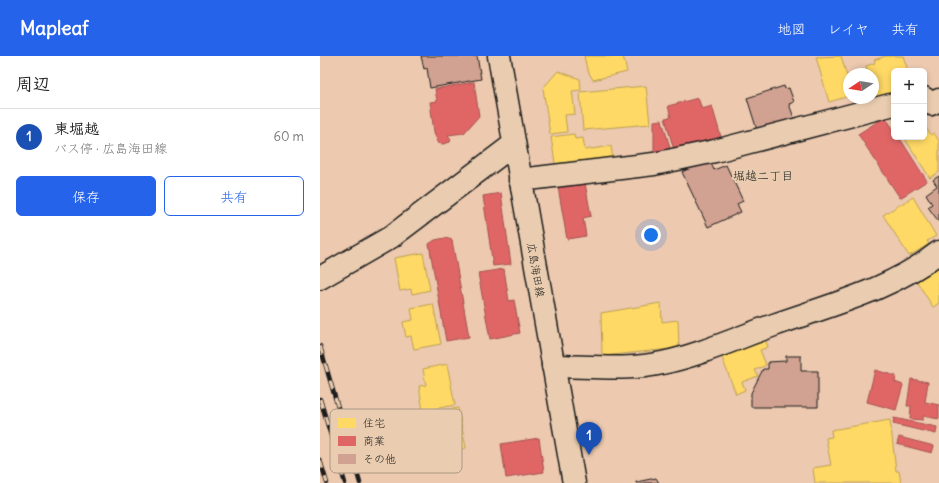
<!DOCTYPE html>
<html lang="ja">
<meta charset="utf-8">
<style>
body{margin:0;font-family:Delius,"Klee One",sans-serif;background:#f2f2f2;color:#222}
.controls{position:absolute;right:12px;top:12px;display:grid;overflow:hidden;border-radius:6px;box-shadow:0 2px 6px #0003}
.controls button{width:36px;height:36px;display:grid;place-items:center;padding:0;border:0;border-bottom:1px solid #e0e0e0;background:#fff;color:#222;font:20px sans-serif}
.compass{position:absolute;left:523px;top:12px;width:36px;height:36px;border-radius:50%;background:#fff;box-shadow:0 2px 6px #0003;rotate:258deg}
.you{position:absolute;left:331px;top:179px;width:14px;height:14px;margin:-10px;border:3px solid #fff;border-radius:50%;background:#1a73e8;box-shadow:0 0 0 6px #1a73e833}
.badge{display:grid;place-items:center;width:26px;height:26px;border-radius:50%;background:#2563eb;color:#fff;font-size:13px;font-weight:700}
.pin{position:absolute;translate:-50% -33px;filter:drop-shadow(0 1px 2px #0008)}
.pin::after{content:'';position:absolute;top:21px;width:14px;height:12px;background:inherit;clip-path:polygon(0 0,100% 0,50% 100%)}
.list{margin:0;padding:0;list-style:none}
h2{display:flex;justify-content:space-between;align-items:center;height:52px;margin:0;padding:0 16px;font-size:17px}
h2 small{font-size:13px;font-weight:400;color:#767676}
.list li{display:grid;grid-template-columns:26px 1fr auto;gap:12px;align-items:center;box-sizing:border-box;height:56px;padding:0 16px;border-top:1px solid #e0e0e0}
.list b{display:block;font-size:15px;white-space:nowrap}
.list p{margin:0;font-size:13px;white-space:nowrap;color:#767676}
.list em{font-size:13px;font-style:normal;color:#767676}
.actions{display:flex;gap:8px;padding:12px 16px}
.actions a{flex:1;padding:9px 0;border:1px solid #2563eb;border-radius:6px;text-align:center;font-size:14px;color:#2563eb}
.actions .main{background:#2563eb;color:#fff}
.map{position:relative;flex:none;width:619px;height:427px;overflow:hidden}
header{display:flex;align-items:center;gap:24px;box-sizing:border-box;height:56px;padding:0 20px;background:#2563eb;color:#fff}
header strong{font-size:19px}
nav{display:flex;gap:22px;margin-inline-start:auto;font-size:14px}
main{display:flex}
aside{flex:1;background:#fff}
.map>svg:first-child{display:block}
.homes{fill:#ffd966;stroke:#bba050}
.shops{fill:#e06666;stroke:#a55050}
.building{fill:#d1a292;stroke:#1c1c1c}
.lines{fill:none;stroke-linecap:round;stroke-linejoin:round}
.street-casing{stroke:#1c1c1c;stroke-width:25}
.secondary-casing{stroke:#1c1c1c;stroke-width:25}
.street{stroke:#eacdb0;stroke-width:22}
.secondary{stroke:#eacdb0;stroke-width:22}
.rail-casing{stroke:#1c1c1c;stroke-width:4.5}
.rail{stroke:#eacdb0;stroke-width:3;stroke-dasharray:9;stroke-linecap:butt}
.labels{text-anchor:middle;stroke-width:4;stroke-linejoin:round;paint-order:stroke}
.street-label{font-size:11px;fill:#1c1c1c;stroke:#eacdb0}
.neighbourhood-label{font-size:12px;fill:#1c1c1c;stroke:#eacdb0}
.key{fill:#eacdb0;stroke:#ac9884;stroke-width:1}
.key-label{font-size:11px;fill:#1c1c1c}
</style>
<header>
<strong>Mapleaf</strong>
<nav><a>地図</a><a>レイヤ</a><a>共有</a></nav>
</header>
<main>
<aside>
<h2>周辺<small></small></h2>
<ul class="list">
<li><span class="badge" style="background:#1a4fb4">1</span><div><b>東堀越</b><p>バス停 · 広島海田線</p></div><em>60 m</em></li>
</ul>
<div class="actions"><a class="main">保存</a><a>共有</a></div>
</aside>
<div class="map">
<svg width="619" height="427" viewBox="0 0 619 427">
<rect width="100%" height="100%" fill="#ecc9af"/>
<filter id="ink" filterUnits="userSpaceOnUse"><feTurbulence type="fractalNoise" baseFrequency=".025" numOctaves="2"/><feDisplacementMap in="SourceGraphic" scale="8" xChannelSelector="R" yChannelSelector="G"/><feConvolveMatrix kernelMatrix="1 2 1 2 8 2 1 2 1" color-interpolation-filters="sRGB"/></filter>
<g filter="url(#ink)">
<!-- homes -->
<path class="homes" d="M264,0H303L307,16L273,24L267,13Z
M521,0L529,27V40L509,46L496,1Z
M566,0H583L588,15H574V36L556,42L553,31V18H549L546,10L555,7L554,4Z
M238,15L260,23L261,34L252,35L255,58L245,59L247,76L230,78L223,32Z
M326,30L330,68L263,74L260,36Z
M604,69L611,79L614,77L619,85V116L610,122L584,81H604Z
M254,78L255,83L263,82L265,94L291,90L293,104L236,113L231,81Z
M593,141L616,180L607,185L609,188L589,200L563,159Z
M103,197L110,234L92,238L91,233L80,235L74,202Z
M619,206V247L613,251L594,221Z
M341,247L342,266L358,264L359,292L282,300L281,257Z
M113,248L121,288L94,293L91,280L86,281L83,266L93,264L91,252Z
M443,278L448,291L440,294L446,309L435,314L438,320L422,326L425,334L416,338L399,294Z
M127,308L135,349L103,355L99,330L106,329L103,313Z
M138,352L146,392L126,396L125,392L115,394L109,362L121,360L120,355Z
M570,364L576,415H579L581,427H495L493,412L511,409L506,382L512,381L511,374Z"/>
<!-- shops -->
<path class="shops" d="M154,26L159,60L144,77L128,79L131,83L130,86L123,88L118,87L114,76L110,46L117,45L115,33Z
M378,42L382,53L392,50L401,81L354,94L345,62L351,61L348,50Z
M565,61L574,74V81H579L607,125L580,142L538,78Z
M342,64L351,95H334V65Z
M265,127L271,160L263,162L266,180L247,183L238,131Z
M181,137L191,208L173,210L163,140Z
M125,182L132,184L149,281L126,285L109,188L115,184Z
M184,213L189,245L194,244L200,277L170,283L158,217Z
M555,314L576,320L575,326L583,329L576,354L547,346Z
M591,323L608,326L605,346L619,349V363L603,360V364L590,363L591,350H587Z
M574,362L617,371L616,378L573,368Z
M579,381L614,390L612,397L577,388Z
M219,382L224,416L186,422L181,388Z"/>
<!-- building -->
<path class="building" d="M101,0H157L161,23L110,32L107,12L104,13Z
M464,30L465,33L469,32L474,46L469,48L474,62L437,74L427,42Z
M389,103L394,114L406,109L423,145L417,148L421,156L388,171L362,116Z
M619,120V166L608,151L612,148L606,138L617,130L613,124Z
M466,300H481V315H498V351H431V337L443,313H448V306L466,305Z
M336,422L339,427H316V426Z"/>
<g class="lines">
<!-- street casing -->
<g class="street-casing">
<path id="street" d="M604,42L611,48L619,44
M200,124L334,108L395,95L574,48
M0,222L71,181L194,88
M233,310C267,310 309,315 342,307C380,299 417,282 454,269C510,249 571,234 619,196"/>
</g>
<!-- secondary casing -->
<g class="secondary-casing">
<path id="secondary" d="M179,0L254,427"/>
</g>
<!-- street -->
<use href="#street" class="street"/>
<!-- secondary -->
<use href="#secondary" class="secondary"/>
<!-- rail casing -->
<g class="rail-casing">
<path id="rail" d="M0,290L40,427
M0,343L25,427
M0,404L7,427"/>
</g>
<!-- rail -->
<use href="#rail" class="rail"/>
</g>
</g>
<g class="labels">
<!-- street labels -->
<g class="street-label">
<text transform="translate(216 214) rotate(80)" y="4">広島海田線</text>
</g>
<!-- neighbourhood labels -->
<g class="neighbourhood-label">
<text x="443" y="124">堀越二丁目</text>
</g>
</g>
<!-- legend -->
<rect x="10" y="353" width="132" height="64" rx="6" class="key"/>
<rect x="18" y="362" width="18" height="10" fill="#ffd966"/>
<rect x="18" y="380" width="18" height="10" fill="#e06666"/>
<rect x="18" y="398" width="18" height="10" fill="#d1a292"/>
<g class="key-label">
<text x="43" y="371">住宅</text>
<text x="43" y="389">商業</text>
<text x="43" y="407">その他</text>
</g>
</svg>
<div class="controls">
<button>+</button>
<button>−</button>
</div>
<svg class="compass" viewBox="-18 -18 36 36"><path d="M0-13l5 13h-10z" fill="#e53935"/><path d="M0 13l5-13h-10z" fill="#767676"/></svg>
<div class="you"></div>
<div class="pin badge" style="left:269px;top:399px;background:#1a4fb4">1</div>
</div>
</main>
